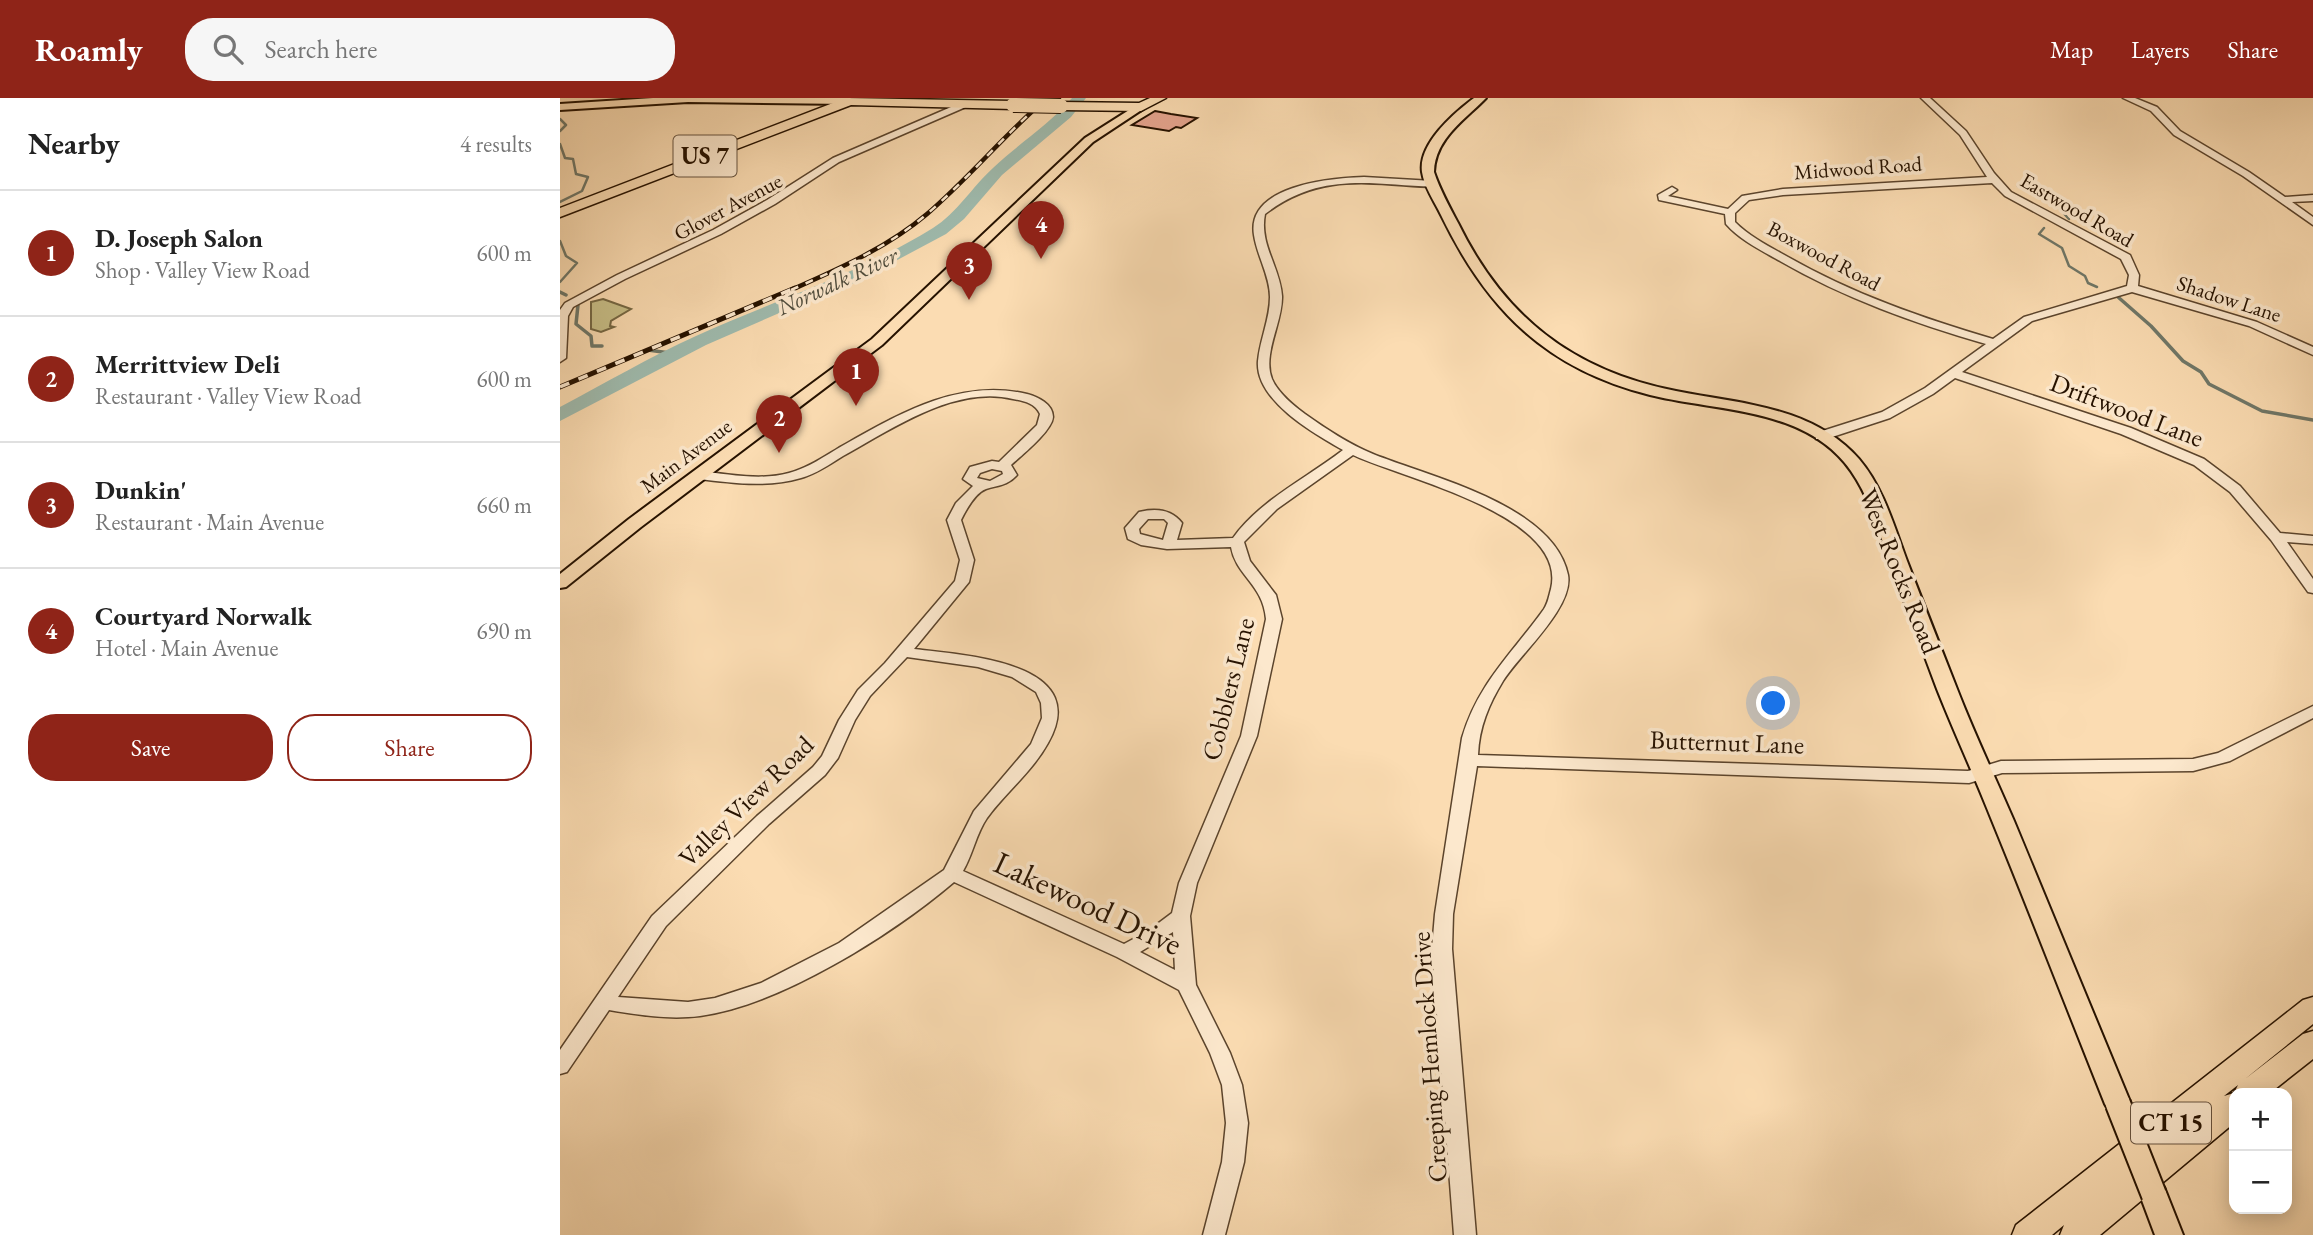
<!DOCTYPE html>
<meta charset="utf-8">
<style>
body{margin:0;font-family:"EB Garamond",serif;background:#f6f6f6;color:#222}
.controls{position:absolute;right:21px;bottom:21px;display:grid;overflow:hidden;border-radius:14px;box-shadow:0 4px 18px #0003}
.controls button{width:63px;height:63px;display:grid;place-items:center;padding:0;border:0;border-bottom:2px solid #e0e0e0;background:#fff;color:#222;font:35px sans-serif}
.you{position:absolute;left:1214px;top:606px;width:24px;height:24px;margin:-18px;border:5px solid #fff;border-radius:50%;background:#1a73e8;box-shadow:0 0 0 10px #1a73e833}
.badge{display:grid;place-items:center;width:46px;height:46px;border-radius:50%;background:#8f2418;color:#fff;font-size:23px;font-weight:700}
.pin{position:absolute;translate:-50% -58px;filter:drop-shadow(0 2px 4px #0008)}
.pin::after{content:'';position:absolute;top:37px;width:24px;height:21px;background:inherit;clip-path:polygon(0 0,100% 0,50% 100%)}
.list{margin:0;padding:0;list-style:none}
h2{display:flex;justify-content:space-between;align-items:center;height:91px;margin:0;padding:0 28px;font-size:30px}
h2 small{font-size:23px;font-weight:400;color:#767676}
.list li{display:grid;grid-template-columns:46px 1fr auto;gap:21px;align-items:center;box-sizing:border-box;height:126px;padding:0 28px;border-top:2px solid #e0e0e0}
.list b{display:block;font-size:26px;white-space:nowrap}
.list p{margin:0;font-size:23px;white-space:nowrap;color:#767676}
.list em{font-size:23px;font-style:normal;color:#767676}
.actions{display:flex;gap:14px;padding:21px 28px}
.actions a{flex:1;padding:16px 0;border:2px solid #8f2418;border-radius:28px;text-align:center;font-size:24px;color:#8f2418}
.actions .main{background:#8f2418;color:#fff}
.icon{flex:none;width:38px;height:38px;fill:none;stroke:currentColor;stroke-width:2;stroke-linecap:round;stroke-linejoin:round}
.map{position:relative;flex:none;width:1753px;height:1137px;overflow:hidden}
header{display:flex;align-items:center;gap:42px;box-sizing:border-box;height:98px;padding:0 35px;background:#8f2418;color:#fff}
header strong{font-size:33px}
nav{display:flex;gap:38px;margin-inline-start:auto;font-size:24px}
.search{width:490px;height:63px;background:#f6f6f6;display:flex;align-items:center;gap:18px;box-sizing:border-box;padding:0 24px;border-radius:28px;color:#767676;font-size:26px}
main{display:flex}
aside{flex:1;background:#fff}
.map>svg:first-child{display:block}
.green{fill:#c7be87;stroke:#766844;stroke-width:2}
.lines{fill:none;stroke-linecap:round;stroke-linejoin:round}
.stream-far1{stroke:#6f7768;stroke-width:2.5}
.stream{stroke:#6f7768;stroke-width:3.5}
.river{fill:#9fbbae;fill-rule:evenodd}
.building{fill:#e5a58f;stroke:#261200;stroke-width:2}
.minor-casing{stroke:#5b442c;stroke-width:3}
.major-casing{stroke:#261200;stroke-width:4}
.highway-casing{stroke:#261200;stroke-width:3}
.minor{fill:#fce8cd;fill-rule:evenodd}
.major{fill:#fbdcb2;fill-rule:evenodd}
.highway{fill:#fbdcb2;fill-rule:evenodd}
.rail-far1-casing{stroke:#261200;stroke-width:4.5}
.rail-casing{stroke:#261200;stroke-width:5}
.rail-far1{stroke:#fce8cd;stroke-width:2.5;stroke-dasharray:8;stroke-linecap:butt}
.rail{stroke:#fce8cd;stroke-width:3.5;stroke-dasharray:10;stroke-linecap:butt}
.major-bridge-casing{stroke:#261200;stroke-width:28;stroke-linecap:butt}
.highway-bridge-casing{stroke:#261200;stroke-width:16;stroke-linecap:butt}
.major-bridge{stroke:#fbdcb2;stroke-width:24}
.highway-bridge{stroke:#fbdcb2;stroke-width:14}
.labels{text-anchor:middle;stroke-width:7;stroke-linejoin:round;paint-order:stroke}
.far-street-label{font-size:21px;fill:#261200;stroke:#fce8cd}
.far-water-label{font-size:23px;font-style:italic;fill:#504d3d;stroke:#fce8cd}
.shield{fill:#fce8cd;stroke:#66523e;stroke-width:2}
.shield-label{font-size:24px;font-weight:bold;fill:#261200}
.street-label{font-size:26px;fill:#261200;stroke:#fce8cd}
.near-street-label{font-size:32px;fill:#261200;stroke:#fce8cd}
</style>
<header>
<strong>Roamly</strong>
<div class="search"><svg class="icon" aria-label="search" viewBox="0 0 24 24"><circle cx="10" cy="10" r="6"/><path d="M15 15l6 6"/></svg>Search here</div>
<nav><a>Map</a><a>Layers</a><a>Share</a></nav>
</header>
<main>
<aside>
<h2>Nearby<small>4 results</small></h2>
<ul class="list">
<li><span class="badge">1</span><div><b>D. Joseph Salon</b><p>Shop · Valley View Road</p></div><em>600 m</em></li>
<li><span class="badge">2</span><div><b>Merrittview Deli</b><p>Restaurant · Valley View Road</p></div><em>600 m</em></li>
<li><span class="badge">3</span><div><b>Dunkin'</b><p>Restaurant · Main Avenue</p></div><em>660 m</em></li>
<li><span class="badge">4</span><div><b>Courtyard Norwalk</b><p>Hotel · Main Avenue</p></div><em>690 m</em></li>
</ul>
<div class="actions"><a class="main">Save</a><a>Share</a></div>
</aside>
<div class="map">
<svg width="1753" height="1137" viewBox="0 0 1753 1137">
<rect width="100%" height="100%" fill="#fbdcb2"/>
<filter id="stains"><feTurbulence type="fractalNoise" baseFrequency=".00286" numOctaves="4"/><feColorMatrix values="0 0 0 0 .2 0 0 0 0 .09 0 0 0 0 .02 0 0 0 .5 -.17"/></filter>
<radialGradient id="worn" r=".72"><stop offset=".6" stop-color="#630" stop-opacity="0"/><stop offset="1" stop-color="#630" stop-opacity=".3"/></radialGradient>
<!-- green -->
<path class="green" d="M43,201L71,211L51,223L50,228L54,229L41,234L31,231V204Z"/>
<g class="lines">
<!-- stream-far1 -->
<path class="stream-far1" d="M0,21L6,27L0,33
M0,46L5,60L13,61L16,76L28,79L22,93L0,104
M1458,88L1494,105L1509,121
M1484,130L1479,136L1502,150L1509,168L1525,178L1528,185L1537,189
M0,143L6,158L17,165L0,184"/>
<!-- stream -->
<path class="stream" d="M0,194L6,197
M1558,199L1591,228L1623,263L1641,274L1649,286L1702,313L1753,322
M18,207L16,226L31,238L32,248H42
M88,252L117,256"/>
<!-- river -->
<path class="river" d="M512,0H526L511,19L442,77L404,121L386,136L281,192L240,206L146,247L0,323V309C45,285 90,259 136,238C215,202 299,176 373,130C397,115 412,89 433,70C458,46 489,27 512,0Z"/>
</g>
<!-- building -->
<path class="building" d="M595,13L611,16L637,20L621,30L616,29L609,33L572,27Z"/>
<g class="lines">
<!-- minor casing -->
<g class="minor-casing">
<path id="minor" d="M1361,0H1370L1406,33L1434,75L1451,94L1570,157L1579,177L1578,188L1697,224L1753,249V257L1689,228L1572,194L1472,223L1402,274L1571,330L1644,361L1680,388L1720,435L1753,438V446L1727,444L1753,481V495L1748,494L1711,442L1670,394L1634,367L1561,336L1395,280L1373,296L1330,320L1266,341H1256V335L1322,314L1365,290L1426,246C1354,225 1284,200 1220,163C1201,152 1181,143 1166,126L1165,116L1099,102L1098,97L1112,89L1117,92L1108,98L1168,111L1182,98L1223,91L1427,79L1400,37ZM1432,85L1445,98L1561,161L1569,177L1567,188L1464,219L1433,241C1362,220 1293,196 1228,159C1210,149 1190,139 1175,124V115L1189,102L1223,97Z
M1563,0H1575L1597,9L1620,33L1689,74L1725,99L1753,97V103L1732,104L1753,119V127L1683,78L1614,37L1591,13Z
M405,3L409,6L408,8L279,64L215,106L161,136L65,181L13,209L8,218L6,260L0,264V212L5,205L57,177L153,132L207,102L273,60Z
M804,79L873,83L878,86L873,89C808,86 760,74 705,116C699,146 720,169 722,198C723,224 702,256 712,281C718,295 733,307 745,316C766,331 789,346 813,356C870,379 994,407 1008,477C1014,509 960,556 943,583C929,606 919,629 918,657L1408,673L1441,663L1633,661L1658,655L1753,608V620L1670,663L1633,673L1442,675L1409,685L917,668L893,816L892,851L916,1137H894L872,851L875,816L902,640C918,585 952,556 984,511C988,505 989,498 991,491C1009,417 841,380 793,357L717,411L684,444L690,463L716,497L722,521L697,638L637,785L630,818L636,887L670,955L682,987L688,1025L684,1064L665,1137H643L662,1064L666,1025L662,987L650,955L619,892L557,859L394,784C333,836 219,908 140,918C109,922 79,917 49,912L7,974L0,976V952L92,818L197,718L253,669L262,658L279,622L298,592L325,565L395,483L400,462L387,422L396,405L413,388L403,381L410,369L432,363L439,364L477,327L480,316C475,305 464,303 453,301C395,287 332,331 283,358C270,366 256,376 241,380C207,390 173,385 139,381L132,377L139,373C168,376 200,383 229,375C248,370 265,358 282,348C339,316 399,280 467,296C478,299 493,306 493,319C492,333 462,357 451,367L457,377C447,388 438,387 426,391C415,395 406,412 401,422L414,462L409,484L354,551C404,557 534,564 488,645C472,674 446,694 427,720C416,736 413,756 403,773L564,846L588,833L612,815L619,785L681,638L706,521C703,486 676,478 671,449L607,451L581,447L568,441L565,430L579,414C596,410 611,411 622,425L617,442L673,440C700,402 747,380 783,352C753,335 695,302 698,263C700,241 710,221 710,199C710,178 697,158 694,137C686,88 769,80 804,79ZM432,371L442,373L443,376L430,383L417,380L420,375ZM588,421H604L608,425L603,442L580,436L579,431ZM347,559L418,569L452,579L476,594L481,605L482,620L471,646L414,713L384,772L279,845L201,885L155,900L128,904L58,899L106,828L209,726L265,677L278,660L295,622L310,598ZM613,834L615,872L580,854Z"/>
</g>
<!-- major casing -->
<g class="major-casing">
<path id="major" d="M93,0H290L294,3L289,6L128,4L0,12V6Z
M914,0H926C905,22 875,40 874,74C880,92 889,108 898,125C944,219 1013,273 1116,293C1181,306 1252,308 1299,361C1323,389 1334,428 1347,463C1363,505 1380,548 1397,591C1414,635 1435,679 1454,723C1493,817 1532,912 1571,1006L1567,1013L1558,1016L1549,1013L1545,1006C1507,911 1470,815 1431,720C1414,677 1394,634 1377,591C1361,549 1346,507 1330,465C1319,434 1310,400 1291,373C1246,309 1159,314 1090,297C986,271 927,212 881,117C875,104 864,89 862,74C858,46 894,15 914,0Z
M577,7L586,9L533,44L322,247L81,429L6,489L0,490V476L69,421L312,241L525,40Z
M1594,1085L1604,1089L1623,1137H1595L1580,1097L1584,1089Z"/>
</g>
<!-- highway casing -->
<g class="highway-casing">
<path id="highway" d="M286,0L453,3L459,7L453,11L291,7L0,119V110Z
M590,0H606L581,13L501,12L495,8L501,4L579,5Z
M1753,899V926L1685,981L1743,936L1753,933V961L1710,995H1674V1025L1540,1137H1500L1504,1127L1492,1137H1452L1456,1127L1743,902ZM1678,987L1674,995L1664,998Z"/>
</g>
<!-- minor -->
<use href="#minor" class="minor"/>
<!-- major -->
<use href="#major" class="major"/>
<!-- highway -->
<use href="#highway" class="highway"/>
<!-- rail-far1 casing -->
<g class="rail-far1-casing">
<path id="rail-far1" d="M231,192C278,171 327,150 367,116C409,80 445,36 487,0"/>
</g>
<!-- rail casing -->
<g class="rail-casing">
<path id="rail" d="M0,289L235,190"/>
</g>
<!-- rail-far1 -->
<use href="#rail-far1" class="rail-far1"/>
<!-- rail -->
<use href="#rail" class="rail"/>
<!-- major-bridge casing -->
<g class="major-bridge-casing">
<path id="major-bridge" d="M1558,1006L1594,1097"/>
</g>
<!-- highway-bridge casing -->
<g class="highway-bridge-casing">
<path id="highway-bridge" d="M453,7L501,8"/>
</g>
<!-- major-bridge -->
<use href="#major-bridge" class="major-bridge"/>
<!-- highway-bridge -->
<use href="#highway-bridge" class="highway-bridge"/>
</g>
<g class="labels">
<!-- far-street labels -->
<g class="far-street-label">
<text transform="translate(1298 70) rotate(-4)" y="7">Midwood Road</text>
<text transform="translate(168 109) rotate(-28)" y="7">Glover Avenue</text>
<text transform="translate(1517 112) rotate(30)" y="7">Eastwood Road</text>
<text transform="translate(1264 158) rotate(28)" y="7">Boxwood Road</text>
<text transform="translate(1669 201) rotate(18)" y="7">Shadow Lane</text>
<text transform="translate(126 358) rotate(-37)" y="7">Main Avenue</text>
</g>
<!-- far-water labels -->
<g class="far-water-label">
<text transform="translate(277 183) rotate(-25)" y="8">Norwalk River</text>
</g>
<!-- shield labels -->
<g class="shield">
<rect x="113.5" y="37.5" width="63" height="41" rx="5"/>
<rect x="1571" y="1004.5" width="80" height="41" rx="5"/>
</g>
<g class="shield-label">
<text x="145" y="66">US 7</text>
<text x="1611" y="1033">CT 15</text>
</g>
<!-- street labels -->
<g class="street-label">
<text transform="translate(1567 312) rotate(21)" y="9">Driftwood Lane</text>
<text transform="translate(1340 473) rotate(68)" y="9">West Rocks Road</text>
<text transform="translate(668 591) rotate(-76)" y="9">Cobblers Lane</text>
<text transform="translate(1167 644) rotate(2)" y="9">Butternut Lane</text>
<text transform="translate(186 703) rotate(-44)" y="9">Valley View Road</text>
<text transform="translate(869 959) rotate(-94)" y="9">Creeping Hemlock Drive</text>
</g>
<!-- near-street labels -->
<g class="near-street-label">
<text transform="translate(528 805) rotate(25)" y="11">Lakewood Drive</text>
</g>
</g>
<rect width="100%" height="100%" filter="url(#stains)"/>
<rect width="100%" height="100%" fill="url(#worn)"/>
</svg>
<div class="controls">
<button>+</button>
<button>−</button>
</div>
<div class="you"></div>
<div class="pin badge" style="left:296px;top:308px">1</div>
<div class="pin badge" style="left:219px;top:355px">2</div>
<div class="pin badge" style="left:409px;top:202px">3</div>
<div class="pin badge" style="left:481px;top:161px">4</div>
</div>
</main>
